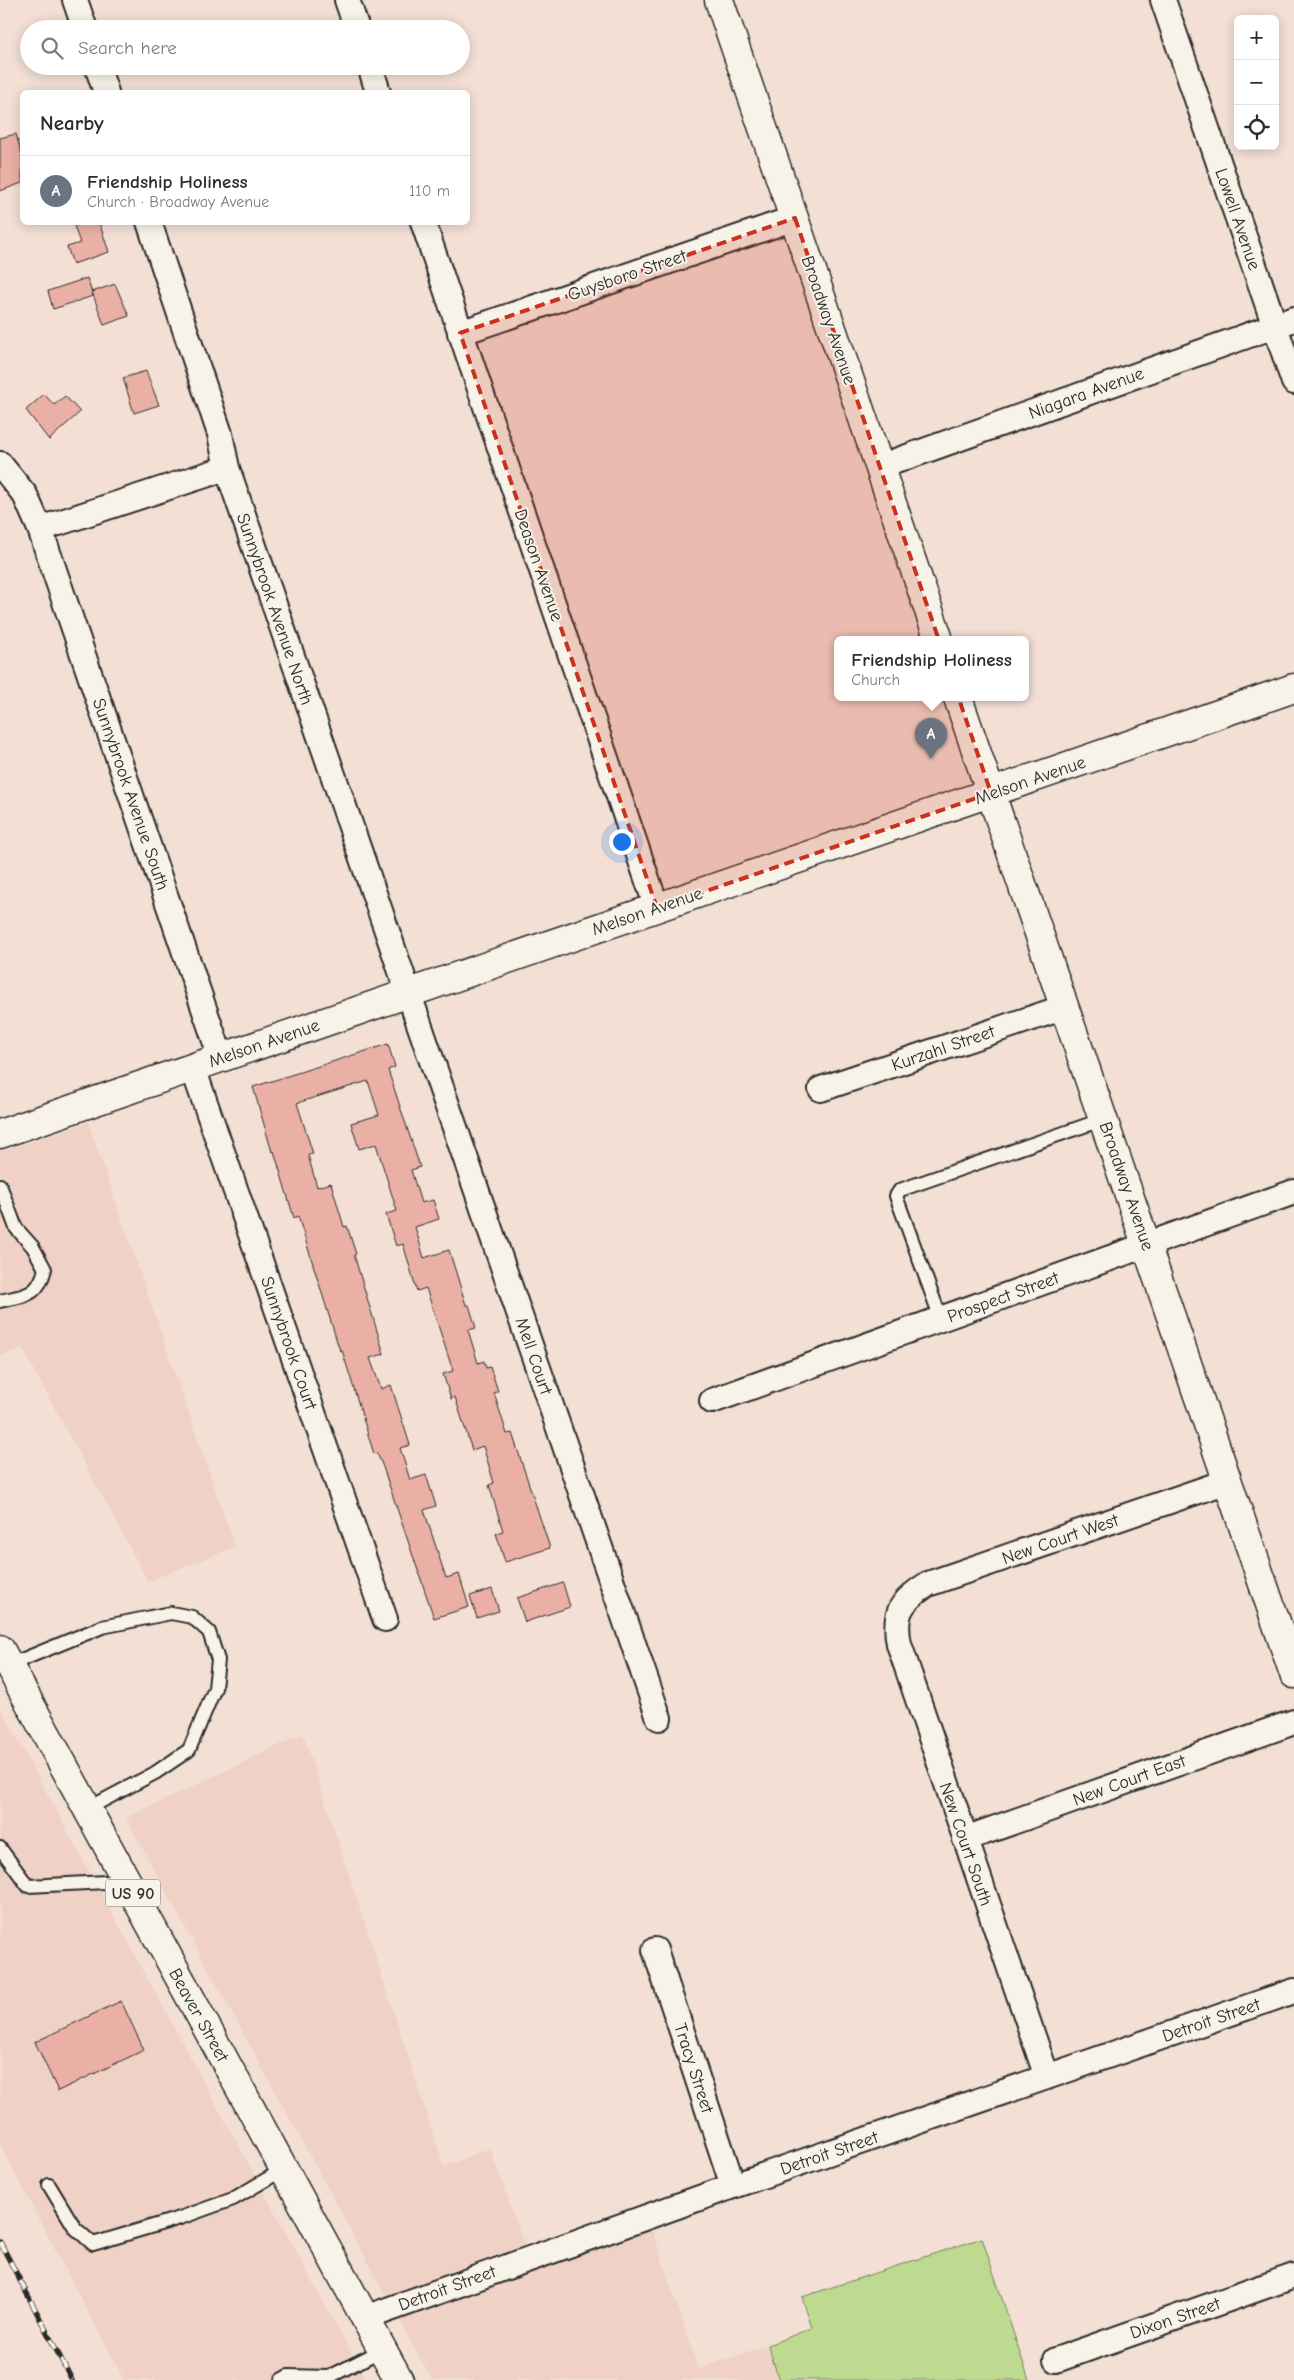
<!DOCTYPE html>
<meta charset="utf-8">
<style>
body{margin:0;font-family:"Comic Neue",sans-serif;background:#f2f2f3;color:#2b2b33}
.controls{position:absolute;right:15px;top:15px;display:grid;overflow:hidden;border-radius:8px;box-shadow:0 2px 12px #0003}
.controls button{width:45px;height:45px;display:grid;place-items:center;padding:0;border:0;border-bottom:1px solid #e1e1e2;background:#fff;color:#2b2b33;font:25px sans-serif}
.you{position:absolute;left:621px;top:841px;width:18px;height:18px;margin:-12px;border:4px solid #fff;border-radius:50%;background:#1a73e8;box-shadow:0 0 0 8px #1a73e833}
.badge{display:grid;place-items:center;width:32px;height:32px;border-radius:50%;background:#2563eb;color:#fff;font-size:16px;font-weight:700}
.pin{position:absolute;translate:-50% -41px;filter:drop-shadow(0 1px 2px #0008)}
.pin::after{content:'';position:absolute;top:26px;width:18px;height:15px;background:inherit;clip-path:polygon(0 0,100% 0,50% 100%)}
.popup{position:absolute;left:834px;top:636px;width:195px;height:65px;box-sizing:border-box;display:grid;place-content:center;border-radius:8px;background:#fff;filter:drop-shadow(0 1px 4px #0005);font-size:16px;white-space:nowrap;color:#7c7c81}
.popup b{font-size:19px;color:#2b2b33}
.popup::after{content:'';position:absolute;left:50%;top:100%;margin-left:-10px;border:10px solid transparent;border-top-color:#fff}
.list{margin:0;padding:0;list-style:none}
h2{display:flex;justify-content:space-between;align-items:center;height:65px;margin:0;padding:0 20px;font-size:21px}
h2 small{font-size:16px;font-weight:400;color:#7c7c81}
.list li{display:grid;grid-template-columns:32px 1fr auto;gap:15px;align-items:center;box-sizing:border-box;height:70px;padding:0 20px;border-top:1px solid #e1e1e2}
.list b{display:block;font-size:19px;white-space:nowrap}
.list p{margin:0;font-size:16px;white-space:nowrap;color:#7c7c81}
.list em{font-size:16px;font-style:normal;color:#7c7c81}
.icon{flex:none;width:28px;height:28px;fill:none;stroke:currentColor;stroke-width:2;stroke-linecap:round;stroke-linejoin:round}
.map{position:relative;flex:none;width:1294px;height:2380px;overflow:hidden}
.search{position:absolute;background:#fff;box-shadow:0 2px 12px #0003;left:20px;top:20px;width:450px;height:55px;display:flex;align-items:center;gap:12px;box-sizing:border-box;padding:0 18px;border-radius:28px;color:#7c7c81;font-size:19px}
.panel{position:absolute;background:#fff;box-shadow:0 2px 12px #0003;left:20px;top:90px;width:450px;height:135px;border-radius:8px}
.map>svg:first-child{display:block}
.built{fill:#f0d1c6}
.green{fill:#beda91;stroke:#74825e}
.building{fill:#eab0a5;stroke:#2b2b2b}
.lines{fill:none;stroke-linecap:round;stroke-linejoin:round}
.service-casing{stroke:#2b2b2b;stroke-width:16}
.minor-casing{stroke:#2b2b2b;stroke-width:28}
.tertiary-casing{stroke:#2b2b2b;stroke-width:31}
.primary-casing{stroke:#2b2b2b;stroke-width:31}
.service{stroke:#f7f3e8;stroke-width:12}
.minor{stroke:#f7f3e8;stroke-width:24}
.tertiary{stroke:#f7f3e8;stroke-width:28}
.primary{stroke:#f7f3e8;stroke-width:28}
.rail-casing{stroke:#2b2b2b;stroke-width:5.5}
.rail{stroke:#f7f3e8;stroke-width:4;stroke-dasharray:11;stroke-linecap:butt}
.marked{fill:#c8321e;fill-opacity:0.2;stroke:#c8321e;stroke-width:4;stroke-dasharray:10 6;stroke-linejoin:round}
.labels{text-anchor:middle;stroke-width:4;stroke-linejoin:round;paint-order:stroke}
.shield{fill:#f7f3e8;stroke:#686764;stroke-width:1}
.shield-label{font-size:16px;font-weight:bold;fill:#2b2b2b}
.street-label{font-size:18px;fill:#2b2b2b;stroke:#f7f3e8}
</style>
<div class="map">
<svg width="1294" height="2380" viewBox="0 0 1294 2380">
<rect width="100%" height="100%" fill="#f3dfd4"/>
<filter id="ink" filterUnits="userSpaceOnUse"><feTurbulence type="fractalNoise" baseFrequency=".02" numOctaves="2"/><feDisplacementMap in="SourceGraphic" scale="10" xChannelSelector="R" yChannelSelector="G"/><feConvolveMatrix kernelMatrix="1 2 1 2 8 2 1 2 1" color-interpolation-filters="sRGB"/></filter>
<g filter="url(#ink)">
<!-- built -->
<path class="built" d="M88,1122L235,1547L148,1581L22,1348L0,1356V1152Z
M0,1707L366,2380H124L0,2145Z
M303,1734L444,2167L490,2148L525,2247L644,2205L698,2369L768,2345L779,2380H432L126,1818Z"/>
<!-- green -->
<path class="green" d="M982,2238L1029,2380H779L768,2345L812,2328L802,2297Z"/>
<!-- building -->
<path class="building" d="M16,134L22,155V183L0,191V138Z
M85,222H99L109,252L73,264L67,247L80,243L74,226Z
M87,278L93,296L53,309L48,291Z
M115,284L129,316L104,325L92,292Z
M146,371L159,405L134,413L123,378Z
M44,394L54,405L65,396L80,412L49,440L26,410Z
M388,1044L395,1067L388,1070L420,1167L411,1170L421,1203L433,1200L439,1219L415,1227L424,1258L449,1250L466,1305H469L476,1328L468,1330L478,1363L484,1361L486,1368L490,1367L498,1391L494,1393L507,1434L512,1433L550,1548L505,1562L496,1533L503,1531L489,1485L494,1483L483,1446L472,1450L455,1397L451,1399L443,1374L453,1371L426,1288L417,1291L403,1244L396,1246L386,1214L397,1211L376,1144L359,1149L351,1123L379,1115L368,1081L297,1103L313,1154L308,1155L317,1187L331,1183L344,1227L347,1226L356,1254L354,1255L384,1354L370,1358L381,1389L391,1385L396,1401L410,1445L400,1448L410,1480L426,1475L436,1506L424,1510L446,1578L459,1574L469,1607L434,1618L383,1467L377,1453L374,1454L342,1350L340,1351L298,1216L294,1218L274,1151L272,1152L253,1087Z
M563,1583L570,1607L525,1622L517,1598Z
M492,1589L499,1611L477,1618L470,1596Z
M121,2001L144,2050L58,2091L35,2042Z"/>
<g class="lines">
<!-- service casing -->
<g class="service-casing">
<path id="service" d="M0,1185L16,1228L33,1247L45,1269C38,1297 25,1295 0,1301
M941,1319L896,1196L900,1190L1104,1119
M9,1665L102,1627L171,1613L192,1617L209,1632L218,1660L215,1688L189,1750L155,1773L87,1809
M0,1848L28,1886L126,1881
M49,2185L75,2228L93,2244L180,2218L233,2199L284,2169
M281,2380L288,2376L329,2377L382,2350"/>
</g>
<!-- minor casing -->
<g class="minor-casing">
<path id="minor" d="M75,0L85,29
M347,0L357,29
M1163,0L1294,382
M97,66L106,92
M370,66L378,92
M149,222L220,434L227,468L659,1718
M423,222L657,908
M460,333L795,218
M0,464L25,495L40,529L221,1058
M879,467L1294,319
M40,529L227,468
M193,1068L385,1619
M821,1089L1065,1007
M712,1401L1294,1192
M965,1839L1294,1722
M655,1950L733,2186
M1047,2077L899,1644C893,1612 901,1601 928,1584L1228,1481
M365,2318L733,2186L1294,1991
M1056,2360L1294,2276"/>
</g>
<!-- tertiary casing -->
<g class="tertiary-casing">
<path id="tertiary" d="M719,0L939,640
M958,698L1294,1674
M0,1134L1294,688"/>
</g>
<!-- primary casing -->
<g class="primary-casing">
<path id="primary" d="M0,1649L399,2380"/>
</g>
<!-- service -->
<use href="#service" class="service"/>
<!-- minor -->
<use href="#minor" class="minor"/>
<!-- tertiary -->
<use href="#tertiary" class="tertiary"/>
<!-- primary -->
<use href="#primary" class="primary"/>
<!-- rail casing -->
<g class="rail-casing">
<path id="rail" d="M0,2242L72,2380"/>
</g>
<!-- rail -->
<use href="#rail" class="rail"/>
</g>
</g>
<!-- marked area -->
<path class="marked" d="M795,218L991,793L657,908L460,333Z"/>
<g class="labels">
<!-- shield labels -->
<rect class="shield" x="105.5" y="1879.5" width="55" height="27" rx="4"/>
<g class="shield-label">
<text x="133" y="1899">US 90</text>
</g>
<!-- street labels -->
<g class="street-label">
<text transform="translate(1238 219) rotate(71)" y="6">Lowell Avenue</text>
<text transform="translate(627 275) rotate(-19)" y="6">Guysboro Street</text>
<text transform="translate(829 320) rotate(71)" y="6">Broadway Avenue</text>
<text transform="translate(1086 393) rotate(-20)" y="6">Niagara Avenue</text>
<text transform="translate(539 565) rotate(71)" y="6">Deason Avenue</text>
<text transform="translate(275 609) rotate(71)" y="6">Sunnybrook Avenue North</text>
<text transform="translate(1030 780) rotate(-19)" y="6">Melson Avenue</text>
<text transform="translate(131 794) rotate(71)" y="6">Sunnybrook Avenue South</text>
<text transform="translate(647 911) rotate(-19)" y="6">Melson Avenue</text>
<text transform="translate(264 1043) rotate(-19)" y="6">Melson Avenue</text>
<text transform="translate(943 1048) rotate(-19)" y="6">Kurzahl Street</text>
<text transform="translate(1127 1186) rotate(71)" y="6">Broadway Avenue</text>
<text transform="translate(1003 1297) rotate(-20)" y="6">Prospect Street</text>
<text transform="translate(289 1343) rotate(71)" y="6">Sunnybrook Court</text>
<text transform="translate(534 1356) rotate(71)" y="6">Mell Court</text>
<text transform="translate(1060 1539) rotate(-19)" y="6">New Court West</text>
<text transform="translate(1129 1780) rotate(-20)" y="6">New Court East</text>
<text transform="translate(966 1844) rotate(71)" y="6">New Court South</text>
<text transform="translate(199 2015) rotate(61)" y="6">Beaver Street</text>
<text transform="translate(1211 2020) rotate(-19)" y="6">Detroit Street</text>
<text transform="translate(694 2068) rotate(72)" y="6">Tracy Street</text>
<text transform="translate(829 2153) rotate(-19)" y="6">Detroit Street</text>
<text transform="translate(447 2288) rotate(-20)" y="6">Detroit Street</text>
<text transform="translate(1175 2318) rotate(-19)" y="6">Dixon Street</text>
</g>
</g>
</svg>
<div class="controls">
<button>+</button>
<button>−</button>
<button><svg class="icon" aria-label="locate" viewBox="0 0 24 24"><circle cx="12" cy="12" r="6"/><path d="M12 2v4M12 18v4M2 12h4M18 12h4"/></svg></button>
</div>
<div class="you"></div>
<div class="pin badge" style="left:931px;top:759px;background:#6b7280">A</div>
<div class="popup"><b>Friendship Holiness</b>Church</div>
<div class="search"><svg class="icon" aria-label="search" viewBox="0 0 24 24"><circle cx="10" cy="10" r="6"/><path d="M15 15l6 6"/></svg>Search here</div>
<section class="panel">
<h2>Nearby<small></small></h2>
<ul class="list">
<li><span class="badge" style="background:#6b7280">A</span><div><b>Friendship Holiness</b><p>Church · Broadway Avenue</p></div><em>110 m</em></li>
</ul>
</section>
</div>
